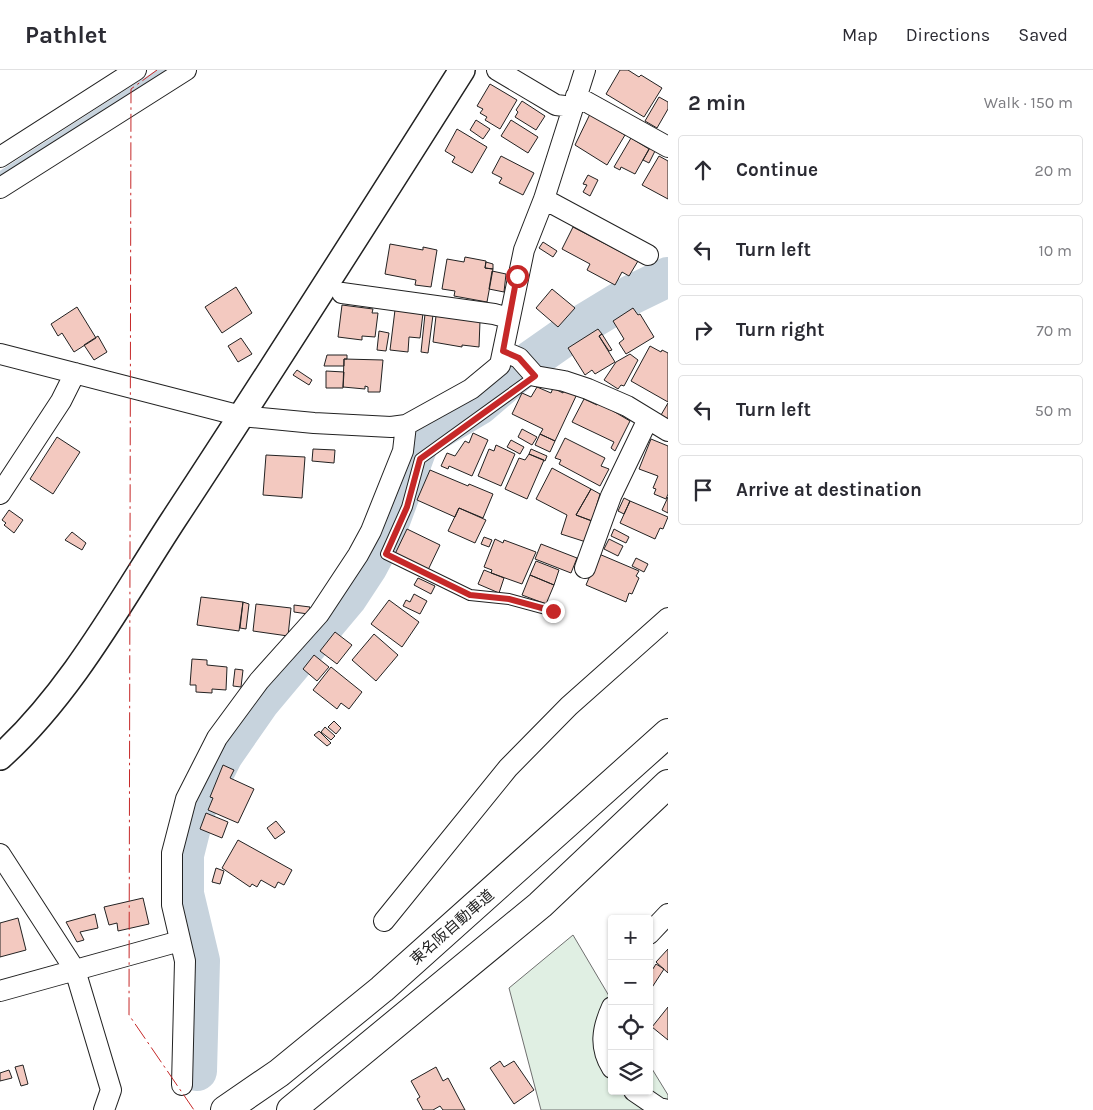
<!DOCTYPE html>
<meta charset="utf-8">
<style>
body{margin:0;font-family:Karla,"Noto Sans JP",sans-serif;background:#f7f7f7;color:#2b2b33}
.controls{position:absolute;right:15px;bottom:15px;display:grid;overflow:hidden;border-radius:5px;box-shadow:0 1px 4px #0004}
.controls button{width:45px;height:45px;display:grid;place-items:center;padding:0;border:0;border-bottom:1px solid #e1e1e2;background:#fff;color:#2b2b33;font:25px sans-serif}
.stop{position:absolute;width:15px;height:15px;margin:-11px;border:4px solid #c62828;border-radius:50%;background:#fff}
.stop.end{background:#c62828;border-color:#fff;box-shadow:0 1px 5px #0008}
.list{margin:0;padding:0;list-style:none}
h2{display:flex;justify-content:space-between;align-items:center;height:65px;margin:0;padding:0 20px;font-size:21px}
h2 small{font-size:16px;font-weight:400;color:#7c7c81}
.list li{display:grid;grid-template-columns:32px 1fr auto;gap:15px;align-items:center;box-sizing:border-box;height:70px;margin:0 10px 10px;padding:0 10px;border:1px solid #e1e1e2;border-radius:5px}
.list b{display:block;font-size:19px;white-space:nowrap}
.list em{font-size:16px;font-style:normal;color:#7c7c81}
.icon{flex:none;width:28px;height:28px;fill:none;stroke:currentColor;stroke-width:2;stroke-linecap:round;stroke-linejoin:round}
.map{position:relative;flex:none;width:668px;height:1040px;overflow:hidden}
header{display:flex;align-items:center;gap:30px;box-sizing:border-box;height:70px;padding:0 25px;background:#fff;border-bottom:1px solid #e1e1e2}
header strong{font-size:24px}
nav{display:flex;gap:28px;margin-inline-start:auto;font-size:18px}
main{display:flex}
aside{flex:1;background:#fff}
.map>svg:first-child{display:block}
.green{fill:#e0efe3;stroke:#6f6f6f}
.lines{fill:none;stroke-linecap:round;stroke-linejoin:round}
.stream{stroke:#c7d3dd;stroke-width:7}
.river{stroke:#c7d3dd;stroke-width:40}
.building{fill:#f3c9c0;stroke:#222}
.service-casing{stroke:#222;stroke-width:12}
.minor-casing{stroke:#222;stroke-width:22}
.tertiary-casing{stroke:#222;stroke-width:28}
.motorway-casing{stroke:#222;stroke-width:30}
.service{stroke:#fff;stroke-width:10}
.minor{stroke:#fff;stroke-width:20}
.tertiary{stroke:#fff;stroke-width:25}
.motorway{stroke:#fff;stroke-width:28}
.power{stroke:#c62828;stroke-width:1;stroke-dasharray:18 4 2.5 4;stroke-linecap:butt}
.route{stroke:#c62828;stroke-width:6}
.labels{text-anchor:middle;stroke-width:4;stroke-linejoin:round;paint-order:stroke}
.street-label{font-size:15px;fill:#222;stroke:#fff}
</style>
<header>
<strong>Pathlet</strong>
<nav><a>Map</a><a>Directions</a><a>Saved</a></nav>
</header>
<main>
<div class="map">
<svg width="668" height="1040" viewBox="0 0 668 1040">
<rect width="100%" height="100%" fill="#fff"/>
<!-- green -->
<path class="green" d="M573,865L612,931V1021H649V994L668,1025V1040H541L509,918Z"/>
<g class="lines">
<!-- stream -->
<path class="stream" d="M0,105L163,0"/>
<!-- river -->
<path class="river" d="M197,1001L200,891L184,824V785L195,741L223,685L259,633L347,528L368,496L386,462L420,370L479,335L533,289L580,256L631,225L668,207"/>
</g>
<!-- building -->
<path class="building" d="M620,0H628L639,7L641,5L662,18L644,47L606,24Z
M490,14L517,30L500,59L485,50L487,47L480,43L483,39L477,36Z
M659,27L668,32V39L657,58L645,51Z
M522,31L545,46L536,60L515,47L518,42L516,40Z
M590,44L625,65L607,95L575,75Z
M476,50L490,59L483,69L470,60Z
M511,50L538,67L528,83L501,66Z
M457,59L487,77L472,103L452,92L455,87L445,81Z
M631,68L649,79L635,104L621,97L620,100L614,97Z
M651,76L656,79L649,93L643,90Z
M501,86L534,103L523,125L499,113L502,108L492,103Z
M659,86L668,91V129L642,115Z
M588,105L598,110L590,126L583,122L587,115L583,114Z
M573,157L638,191L629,206L622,202L615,215L587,200L590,194L562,179Z
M543,172L557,181L553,187L539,178Z
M390,174L423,180V177L437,180L431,217L415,215L416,210L385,204Z
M465,187L486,191L485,198L493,199L487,232L454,226L455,221L442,219L447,189L464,192Z
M486,192L493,194V199L485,198Z
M492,201L506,204L504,222L489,219Z
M236,217L252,243L222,263L205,237Z
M552,219L575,238L558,257L536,238Z
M342,235L373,239L372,243H378L375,267L362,266V270L338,267Z
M77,237L96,268L74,282L62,263L58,266L51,254Z
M633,238L638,245L640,244L654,267L626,284L619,273L624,269L613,251Z
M395,240L423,243L420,268L409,267L408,282L390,280Z
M425,244L433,245L428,283L421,282Z
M436,246L480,251L479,277L462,275V277L433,272Z
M598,259L602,264L599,266L615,292L595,304L592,300L585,305L568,278Z
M379,261L389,263L386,281L377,280Z
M602,264L612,280L609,281L599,266Z
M98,266L107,282L94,290L84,275Z
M241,268L252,284L238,292L228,276Z
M650,276L661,282L662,280L668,283V332L631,311Z
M630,284L638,290L624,316L621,315L618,319L604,310L616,292Z
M327,285H347V289H344V296H324Z
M344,289L383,290L380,322H368V317L365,316V319L343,317Z
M297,300L312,310L309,315L293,305Z
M326,301L344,302L343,318H326Z
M537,317L551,323L553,318L563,323L565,318L577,324L555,371L540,364L543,359L512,344L522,323L531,327Z
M584,329L597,335L598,332L630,351L615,381L611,378L614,372L572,352Z
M668,333V349L661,345Z
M522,359L537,367L532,375L518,367Z
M473,363L488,370L472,406L449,396L448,399L441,396L447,383L455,386L465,371L469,373Z
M540,364L555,371L550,382L535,375Z
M57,367L80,382L53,424L30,409Z
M565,368L605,388L601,396L609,399L600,416L559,394L561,390L555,388Z
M651,369L668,376V424L666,429L654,424L656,419L653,418L658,406L639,399Z
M511,370L524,377L520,384L507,377Z
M496,375L515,384L501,416L478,406L489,379L494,381Z
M313,379L335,380L334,393L312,391Z
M531,379L547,386L545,391L529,384Z
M529,384L544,390L527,429L505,419L519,388L525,390Z
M266,385L305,387L302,428L263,425Z
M552,398L591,419L576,445L592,451L586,472L561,464L567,445L536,429Z
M430,400L468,416L469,414L493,424L483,448L459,438L455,447L417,430Z
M591,419L600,424L592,451L576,445Z
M668,427V443L662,440Z
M624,428L630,431L624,444L618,441Z
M630,431L668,447L663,459L660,458L655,469L620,453Z
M459,438L486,450L475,473L448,461Z
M9,440L23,450L14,463L4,455L6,453L2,450Z
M407,459L440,475L428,500L395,484Z
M614,459L629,467L626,473L611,466Z
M72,462L86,473L82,480L65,470Z
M484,467L492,470L489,477L481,474Z
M495,469L503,473L504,470L536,482L522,514L491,503L492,500L484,497Z
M609,469L623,476L618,486L604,479Z
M541,474L577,488L571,503L535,489Z
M599,484L639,501L636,506L639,508L632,524L629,523L626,532L586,515Z
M636,488L648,494L644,502L632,496Z
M536,491L559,500L554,515L530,505Z
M484,500L504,508L499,523L478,514Z
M530,505L554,515L546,534L522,525Z
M418,508L435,516L431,524L414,515Z
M414,524L427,531L420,544L403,536L406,530L410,532Z
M201,527L243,532L239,561L197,555Z
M389,530L419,552L402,577L371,554Z
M243,532L249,534L246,559L240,558Z
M256,534L291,538L288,566L253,561Z
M294,535L310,537L308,544L294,542Z
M335,562L352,575L337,594L320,581Z
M374,564L398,585L376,611L352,590Z
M314,585L329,597L317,611L303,599Z
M192,589L207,590V595L227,597L226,620L212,619V623L196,622V615H190Z
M331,597L362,622L349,639L341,633L337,639L313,620Z
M235,599L243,600L241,617L233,616Z
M334,651L341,658L336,664L328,657Z
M325,657L335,666L331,670L321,662Z
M319,661L331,673L327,676L314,665Z
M223,695L234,700L230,708L254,719L238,753L208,740L213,728L210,727Z
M206,743L228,752L222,768L200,759Z
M276,751L285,762L275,769L267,758Z
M238,770L292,800L284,815L278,812L275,818L261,810L257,817L252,814L250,817L222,798Z
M216,798L224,801L220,814L212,812Z
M143,828L149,854L118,861L117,853L109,855L104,837Z
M95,844L98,858L80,862L84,870L77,872L66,852Z
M18,848L26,880L0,887V853Z
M668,879V903L656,892Z
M656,894L664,899L649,922V905Z
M668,937V970L652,957Z
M500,991L504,997L514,991L534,1020L514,1034L490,998Z
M23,995L28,1014L21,1016L15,997Z
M436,997L443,1011L448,1008L465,1040H443L440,1036L433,1040H423L417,1029L420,1027L411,1011Z
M9,1000L12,1008L0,1011V1003Z"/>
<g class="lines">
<!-- service casing -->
<g class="service-casing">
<path id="service" d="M535,306L420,389L407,437L386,484L470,525L509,529L553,541"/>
</g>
<!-- minor casing -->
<g class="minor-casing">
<path id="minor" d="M497,0L556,35L573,37
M576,26L668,77
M0,87L136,0
M0,118L186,0
M544,129L648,185
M342,223L494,244L509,248
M503,281L519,288L535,306L564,311L588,319L627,336L668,361
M0,284L241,346L314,353L391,357L406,355L471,319L500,295L524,180L544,129L585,0
M0,424L61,331L75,303
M585,498L611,426L648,349
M0,784L75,900L111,1020L104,1040
M384,851L508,698L569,636L668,548
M649,864L668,844
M0,921L180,871
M612,937C602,959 599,977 612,998
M182,1015L185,891L172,835V783L186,729L217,668L259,611L319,544L358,485L371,461L403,381L406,355
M634,1021L659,1038L668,1040"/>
</g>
<!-- tertiary casing -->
<g class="tertiary-casing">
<path id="tertiary" d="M0,687C72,622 121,530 174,449C272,300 367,150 462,0"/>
</g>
<!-- motorway casing -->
<g class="motorway-casing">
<path id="motorway" d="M225,1040L279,1003L382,919L668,663
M291,1040L540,835L668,714"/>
</g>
<!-- service -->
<use href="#service" class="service"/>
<!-- minor -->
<use href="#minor" class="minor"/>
<!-- tertiary -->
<use href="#tertiary" class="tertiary"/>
<!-- motorway -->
<use href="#motorway" class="motorway"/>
<!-- power -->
<path class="power" d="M157,0L131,19L129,945L194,1040"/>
</g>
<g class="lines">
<!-- route -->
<path class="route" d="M517,206L503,281L519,288L535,306L420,389L407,437L386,484L470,525L509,529L553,541"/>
</g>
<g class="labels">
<!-- street labels -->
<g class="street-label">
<text transform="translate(452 857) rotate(-41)" y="5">東名阪自動車道</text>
</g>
</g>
</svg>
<div class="controls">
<button>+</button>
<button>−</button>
<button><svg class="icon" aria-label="locate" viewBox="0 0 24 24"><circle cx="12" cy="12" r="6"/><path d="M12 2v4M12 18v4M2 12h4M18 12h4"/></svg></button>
<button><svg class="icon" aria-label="layers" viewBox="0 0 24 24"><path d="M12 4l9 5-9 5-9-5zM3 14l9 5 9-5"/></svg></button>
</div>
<div class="stop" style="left:517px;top:206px"></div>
<div class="stop end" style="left:553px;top:541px"></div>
</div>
<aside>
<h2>2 min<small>Walk · 150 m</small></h2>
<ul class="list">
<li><svg class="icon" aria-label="ahead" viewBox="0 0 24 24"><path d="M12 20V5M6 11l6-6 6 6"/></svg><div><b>Continue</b></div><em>20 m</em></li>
<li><svg class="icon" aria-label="left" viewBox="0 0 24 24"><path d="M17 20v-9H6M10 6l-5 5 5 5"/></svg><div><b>Turn left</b></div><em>10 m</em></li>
<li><svg class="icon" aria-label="right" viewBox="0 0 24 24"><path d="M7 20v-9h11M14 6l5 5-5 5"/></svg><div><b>Turn right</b></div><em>70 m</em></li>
<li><svg class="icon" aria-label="left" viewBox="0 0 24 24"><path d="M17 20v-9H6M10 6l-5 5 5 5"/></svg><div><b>Turn left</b></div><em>50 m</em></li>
<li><svg class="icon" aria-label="arrive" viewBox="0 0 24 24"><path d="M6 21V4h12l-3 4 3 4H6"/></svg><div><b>Arrive at destination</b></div></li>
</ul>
</aside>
</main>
